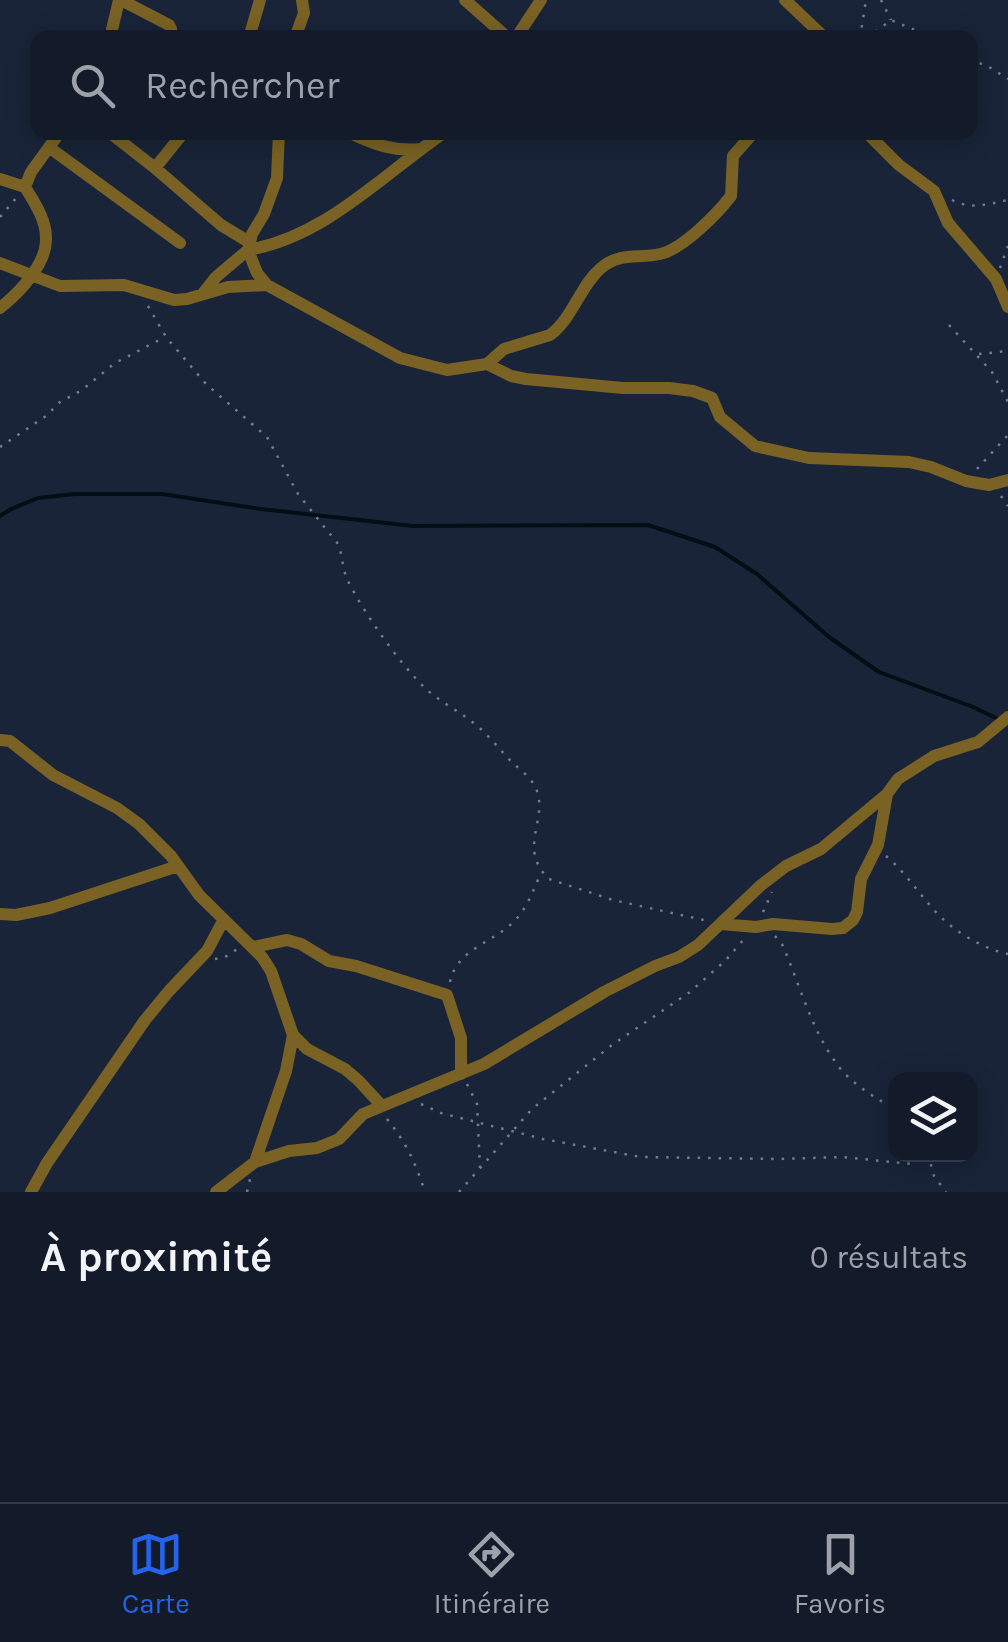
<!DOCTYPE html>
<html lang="fr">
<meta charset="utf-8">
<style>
body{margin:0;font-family:Karla,sans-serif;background:#1c2433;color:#f1f3f6}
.controls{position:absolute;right:30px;bottom:30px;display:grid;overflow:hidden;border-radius:20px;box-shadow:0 5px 25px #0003}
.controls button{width:90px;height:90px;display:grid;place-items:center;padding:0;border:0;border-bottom:2px solid #323947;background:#131b2b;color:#f1f3f6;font:50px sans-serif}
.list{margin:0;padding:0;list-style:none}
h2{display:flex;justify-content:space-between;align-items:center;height:130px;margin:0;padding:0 40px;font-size:42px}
h2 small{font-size:32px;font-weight:400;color:#9da1a9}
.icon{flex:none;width:55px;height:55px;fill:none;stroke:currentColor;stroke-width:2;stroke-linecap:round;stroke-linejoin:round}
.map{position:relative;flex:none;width:1008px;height:1192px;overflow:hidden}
.search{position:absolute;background:#131b2b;box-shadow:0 5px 25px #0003;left:30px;right:30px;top:30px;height:110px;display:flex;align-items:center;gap:25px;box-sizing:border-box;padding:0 35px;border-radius:20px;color:#9da1a9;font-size:38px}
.sheet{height:310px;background:#131b2b}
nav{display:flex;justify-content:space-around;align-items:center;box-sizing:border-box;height:140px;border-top:2px solid #323947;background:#131b2b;font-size:28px;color:#9da1a9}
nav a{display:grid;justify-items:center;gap:5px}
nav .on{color:#2563eb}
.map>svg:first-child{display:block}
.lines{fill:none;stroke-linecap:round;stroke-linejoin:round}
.stream{stroke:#010f15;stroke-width:4}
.path{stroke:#737d8f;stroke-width:2.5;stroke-dasharray:2.5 8;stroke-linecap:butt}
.street{stroke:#796224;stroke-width:12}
</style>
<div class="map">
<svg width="1008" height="1192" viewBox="0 0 1008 1192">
<rect width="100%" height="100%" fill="#192439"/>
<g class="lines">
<!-- stream -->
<path class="stream" d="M0,516L11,509L38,498L75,494H162L261,509L413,526L648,525L715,547L757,574L829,637L879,672L973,707L998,719"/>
<!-- path -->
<path class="path" d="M881,0L891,20
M860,38L866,0
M867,38L891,20L934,38
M970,59L989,67L1008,79
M952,200C971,210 988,204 1008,200
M0,217L18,196
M1000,268L1008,246
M148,306L166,337L206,384L267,437L298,494L338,544C343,556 342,569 348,581C364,613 399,663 425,688C440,702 459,711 475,724C487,734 497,746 507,757C514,765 523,771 530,779C557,812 513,845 549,879L613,900L704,920
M949,325L992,372L1008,402
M979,354L1008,351
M0,447L46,416L60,402L82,390L115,363L165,337
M977,469L1008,435
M1001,496L1008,506
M886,856C905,872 917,891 934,910C953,931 981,948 1008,954
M763,912L772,892
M775,936L782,944C799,982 810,1026 834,1060C848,1082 874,1097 896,1110
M215,959L225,957L239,948
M450,982C457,947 498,942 518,917C529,904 534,888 541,873
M467,1084L477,1104L480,1168
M421,1104L441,1113L543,1139L641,1157L778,1159L842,1157L912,1164
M387,1119C407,1144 415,1162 425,1192
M928,1154L934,1176L946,1192
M247,1192L250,1179
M459,1192L532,1109L612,1045L690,992L726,960L744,939"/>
<!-- street -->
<path class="street" d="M121,0L169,25L171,29L167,38
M465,0L508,38
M785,0L825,38
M110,38L119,0
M249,38L260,0
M295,38L304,13L302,0
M516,38L541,0
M109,132L155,168L221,225L249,242
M348,132C372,144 394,152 421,149
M866,132L899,165L934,191L948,223L996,279L1008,307
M50,148L180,243
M155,168L184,132
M0,179L25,187
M0,263L60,286L124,285L174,300L187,299L228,287L267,285L400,358L447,370L487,364L511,376L526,379L623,388H669L693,391L712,398L720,417L755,446L809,458L909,462L931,467L966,481L989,485L1008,480
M267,285L257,273L248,250C325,237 382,175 445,132
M204,292L216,277L248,250L252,234L264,214L277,178L279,132
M0,308C19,293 47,264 46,238C46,219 34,202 25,187L31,172L60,132
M487,364L504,349L550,335C573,318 580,286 601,268C620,252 638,259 660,254C683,249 717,214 731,196L733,156L754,132
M0,740L10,741L53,775L117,808L139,824L171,856L199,895L262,957L271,971L293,1035L307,1049L345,1069L358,1080L382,1106
M0,914L16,915L50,908L178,866
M721,924L756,927L773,924L832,929L843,928L853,920L857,912L861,879L878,845L887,794
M253,947L287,940L301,944L329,961L356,966L447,995L461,1038V1074
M255,1162L286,1071L293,1035
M31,1192L47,1163L145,1020L169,991L207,951L223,921
M216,1192L255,1162L289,1151L317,1148L339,1139L363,1114L484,1064L604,992L655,966L679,957L698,945L760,886L786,866L821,849L887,794L898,779L934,756L978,742L1008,717"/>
</g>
</svg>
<div class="controls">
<button><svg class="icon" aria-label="layers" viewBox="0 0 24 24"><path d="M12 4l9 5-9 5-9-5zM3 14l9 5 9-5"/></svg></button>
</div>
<div class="search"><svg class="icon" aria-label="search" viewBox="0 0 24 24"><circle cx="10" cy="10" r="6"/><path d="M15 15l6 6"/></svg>Rechercher</div>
</div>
<section class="sheet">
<h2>À proximité<small>0 résultats</small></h2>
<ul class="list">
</ul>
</section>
<nav>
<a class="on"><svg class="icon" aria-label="map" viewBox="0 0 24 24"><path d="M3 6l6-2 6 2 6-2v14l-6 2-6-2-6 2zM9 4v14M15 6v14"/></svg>Carte</a>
<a><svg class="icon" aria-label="directions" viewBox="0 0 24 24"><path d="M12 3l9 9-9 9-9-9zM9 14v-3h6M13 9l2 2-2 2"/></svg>Itinéraire</a>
<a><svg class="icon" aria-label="saved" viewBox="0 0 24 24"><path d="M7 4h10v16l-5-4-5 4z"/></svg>Favoris</a>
</nav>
